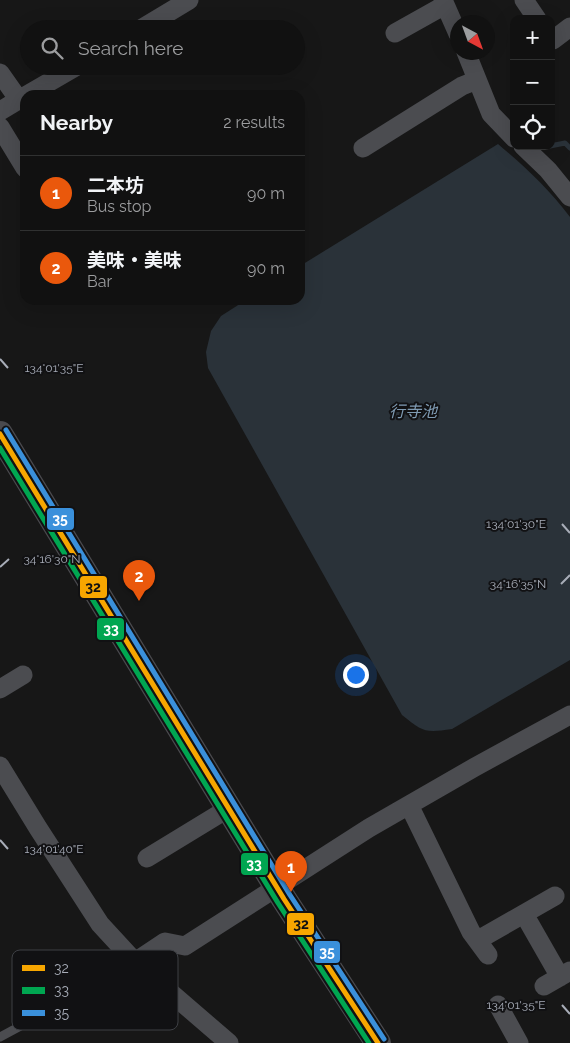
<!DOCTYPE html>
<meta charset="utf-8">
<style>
body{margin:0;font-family:Raleway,"Noto Sans JP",sans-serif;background:#1e1f1f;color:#f1f3f6}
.controls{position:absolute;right:15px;top:15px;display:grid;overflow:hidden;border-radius:10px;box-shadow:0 5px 20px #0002}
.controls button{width:45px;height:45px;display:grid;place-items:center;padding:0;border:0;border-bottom:1px solid #303131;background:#111;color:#f1f3f6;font:25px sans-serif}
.compass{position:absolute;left:450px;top:15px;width:45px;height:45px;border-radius:50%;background:#111;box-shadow:0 5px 20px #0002;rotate:139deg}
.you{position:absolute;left:355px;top:674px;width:18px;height:18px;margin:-12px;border:4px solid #fff;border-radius:50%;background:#1a73e8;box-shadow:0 0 0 8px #1a73e833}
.badge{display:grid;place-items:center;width:32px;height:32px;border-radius:50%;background:#ea580c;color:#fff;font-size:16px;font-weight:700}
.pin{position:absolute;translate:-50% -41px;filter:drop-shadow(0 1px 2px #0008)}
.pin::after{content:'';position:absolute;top:26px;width:18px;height:15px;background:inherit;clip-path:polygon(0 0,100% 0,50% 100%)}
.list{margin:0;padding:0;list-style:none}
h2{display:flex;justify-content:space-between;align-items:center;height:65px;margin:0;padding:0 20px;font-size:21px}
h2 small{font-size:16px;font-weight:400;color:#9c9d9f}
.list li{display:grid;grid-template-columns:32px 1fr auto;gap:15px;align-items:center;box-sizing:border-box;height:75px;padding:0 20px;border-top:1px solid #303131}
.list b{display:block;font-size:19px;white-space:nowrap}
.list p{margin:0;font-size:16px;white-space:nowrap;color:#9c9d9f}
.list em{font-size:16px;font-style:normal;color:#9c9d9f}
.icon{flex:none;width:28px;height:28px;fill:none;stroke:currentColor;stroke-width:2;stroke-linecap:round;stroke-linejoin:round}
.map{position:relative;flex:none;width:570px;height:1043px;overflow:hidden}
.search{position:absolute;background:#111;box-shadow:0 5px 20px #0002;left:20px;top:20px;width:285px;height:55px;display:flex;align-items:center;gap:12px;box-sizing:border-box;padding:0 18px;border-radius:28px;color:#9c9d9f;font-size:19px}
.panel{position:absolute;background:#111;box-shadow:0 5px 20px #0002;left:20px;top:90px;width:285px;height:215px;border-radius:15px}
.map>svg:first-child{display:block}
.water{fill:#2a3239}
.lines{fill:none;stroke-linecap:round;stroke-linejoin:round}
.stream{stroke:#2a3239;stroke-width:5}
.lane{stroke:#4b4c50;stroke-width:9}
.street{stroke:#4b4c50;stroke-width:19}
.secondary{stroke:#4a4a4e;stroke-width:26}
.bus-1-casing{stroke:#111113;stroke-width:9}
.bus-2-casing{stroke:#111113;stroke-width:9}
.bus-3-casing{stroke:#111113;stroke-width:9}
.bus-1{stroke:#f7a600;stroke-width:5}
.bus-2{stroke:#00a651;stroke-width:5}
.bus-3{stroke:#3a90db;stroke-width:5}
.ticks{fill:none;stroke:#a8adb8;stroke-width:2}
.labels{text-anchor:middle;stroke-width:4;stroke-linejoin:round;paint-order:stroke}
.water-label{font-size:16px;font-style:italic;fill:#7f9bb3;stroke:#111113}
.key{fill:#111113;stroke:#3e4045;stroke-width:1}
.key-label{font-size:14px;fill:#a8adb8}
.ticks-label{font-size:12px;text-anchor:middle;fill:#a8adb8;stroke:#111113;stroke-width:4;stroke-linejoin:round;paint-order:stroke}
.line-badge{stroke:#111113;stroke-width:2}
.badge-label{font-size:14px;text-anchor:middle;font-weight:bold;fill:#fff}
.pale-badge-label{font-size:14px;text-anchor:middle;font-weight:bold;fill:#111}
</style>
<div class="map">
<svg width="570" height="1043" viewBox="0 0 570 1043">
<rect width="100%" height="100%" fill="#171717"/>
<!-- water -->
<path class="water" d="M498,144C524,166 549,189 570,217V660L452,729C425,733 423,732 402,715L208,368L206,352L211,331L221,316L246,300H300V266Z"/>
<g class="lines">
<!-- stream -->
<path class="stream" d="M550,146L565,143L570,148"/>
<!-- lane -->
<path class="lane" d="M0,1037L39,1016L69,994L130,958"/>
<!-- street -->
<path class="street" d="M443,0L458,34
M524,0L537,19
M141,29L189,0
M395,33L445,5
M551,38L553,40L570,27
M466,52L491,114L514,138
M0,73L19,100
M27,95L77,66
M0,111L25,96
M0,127L25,168
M523,146L548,170L570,197
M363,148L462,86L477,80
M0,689L23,675
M0,766L38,828L100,924L135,962L229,1043
M409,805L471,932L488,955
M147,858L229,808
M524,914L560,977
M478,940L555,896
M135,962L165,942L185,946L369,828L475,767L570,715
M544,986L570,971
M498,1005L519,1043"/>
<!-- secondary -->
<path class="secondary" d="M0,434L284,899L378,1043"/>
<!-- bus-1 casing -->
<g class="bus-1-casing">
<path id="bus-1" d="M0,434L284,899L378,1043"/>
</g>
<!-- bus-2 casing -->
<g class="bus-2-casing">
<path id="bus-2" d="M0,448L278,903L369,1043"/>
</g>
<!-- bus-3 casing -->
<g class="bus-3-casing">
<path id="bus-3" d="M6,430L290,895L384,1039"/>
</g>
<!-- bus-1 -->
<use href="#bus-1" class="bus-1"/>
<!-- bus-2 -->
<use href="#bus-2" class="bus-2"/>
<!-- bus-3 -->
<use href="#bus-3" class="bus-3"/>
</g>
<!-- ticks -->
<path class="ticks" d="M0,359L8,368M562,524L570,533M0,567L9,559M561,584L570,575M0,840L8,849M562,1005L570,1014"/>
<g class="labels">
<!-- water labels -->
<g class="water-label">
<text x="413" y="417">行寺池</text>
</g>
</g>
<!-- legend -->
<rect x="12" y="950" width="166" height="80" rx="8" class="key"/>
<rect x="22" y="965" width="23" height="6" fill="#f7a600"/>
<rect x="22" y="987" width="23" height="7" fill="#00a651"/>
<rect x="22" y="1010" width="23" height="6" fill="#3a90db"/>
<g class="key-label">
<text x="54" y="973">32</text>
<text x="54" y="995">33</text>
<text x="54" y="1018">35</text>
</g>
<g class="ticks-label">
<text x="54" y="372">134°01'35"E</text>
<text x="516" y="528">134°01'30"E</text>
<text x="52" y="563">34°16'30"N</text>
<text x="518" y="588">34°16'35"N</text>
<text x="54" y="853">134°01'40"E</text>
<text x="516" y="1009">134°01'35"E</text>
</g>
<g class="line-badge">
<rect x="46" y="507" width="29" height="24" rx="5" fill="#3a90db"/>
<rect x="79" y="575" width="29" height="24" rx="5" fill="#f7a600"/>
<rect x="96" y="617" width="29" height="24" rx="5" fill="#00a651"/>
<rect x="240" y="852" width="29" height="24" rx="5" fill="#00a651"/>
<rect x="286" y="912" width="29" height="24" rx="5" fill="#f7a600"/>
<rect x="313" y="940" width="28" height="24" rx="5" fill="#3a90db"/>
</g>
<g class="badge-label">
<text x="60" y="524">35</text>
<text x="111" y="634">33</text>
<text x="254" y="869">33</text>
<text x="327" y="957">35</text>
</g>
<g class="pale-badge-label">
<text x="93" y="592">32</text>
<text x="301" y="929">32</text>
</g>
</svg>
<div class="controls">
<button>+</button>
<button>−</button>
<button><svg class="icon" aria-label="locate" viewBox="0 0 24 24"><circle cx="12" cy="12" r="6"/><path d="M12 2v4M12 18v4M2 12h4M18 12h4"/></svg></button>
</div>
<svg class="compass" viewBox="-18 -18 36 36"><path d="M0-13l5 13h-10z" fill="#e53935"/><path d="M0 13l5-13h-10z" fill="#9c9d9f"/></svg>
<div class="you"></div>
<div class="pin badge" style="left:291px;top:892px">1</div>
<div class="pin badge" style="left:139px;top:601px">2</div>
<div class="search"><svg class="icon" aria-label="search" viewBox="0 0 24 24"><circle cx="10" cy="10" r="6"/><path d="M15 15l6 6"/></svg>Search here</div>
<section class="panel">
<h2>Nearby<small>2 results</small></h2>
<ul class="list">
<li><span class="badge">1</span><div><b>二本坊</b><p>Bus stop</p></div><em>90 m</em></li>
<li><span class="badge">2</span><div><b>美味・美味</b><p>Bar</p></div><em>90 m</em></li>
</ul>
</section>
</div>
